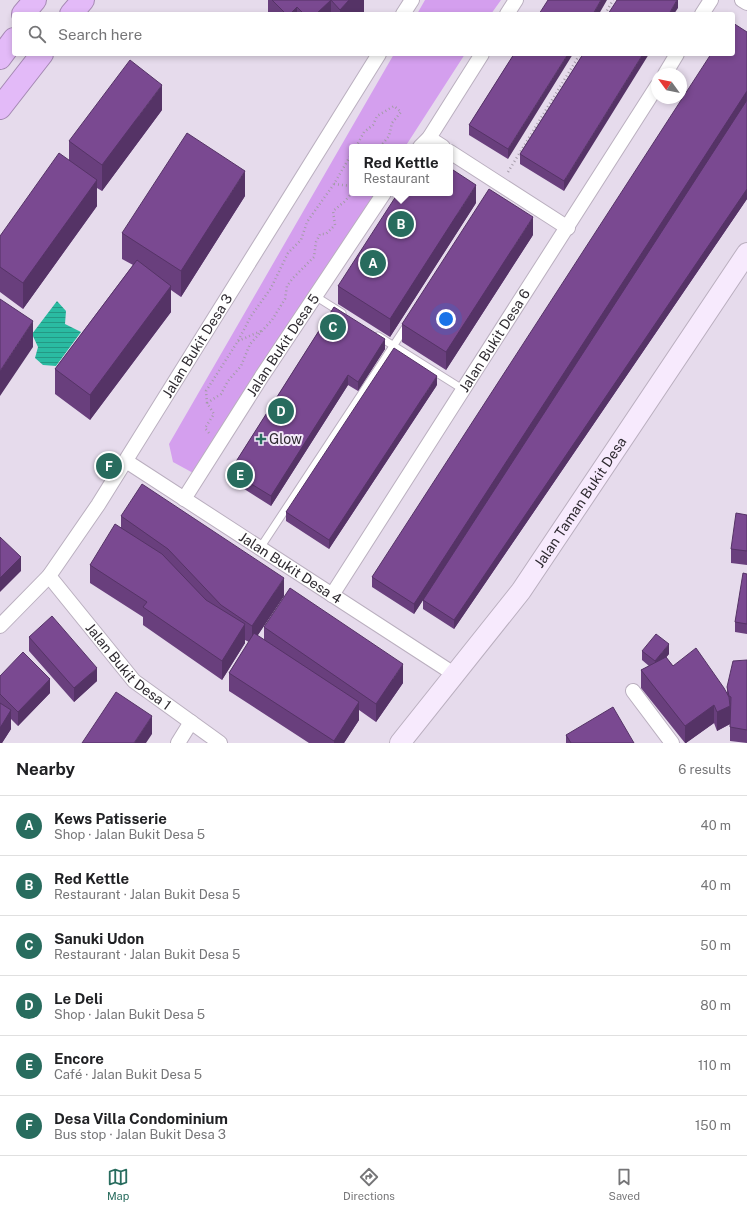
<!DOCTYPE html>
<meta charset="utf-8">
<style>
body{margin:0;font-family:"Public Sans",sans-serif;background:#f6f6f6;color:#202124}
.compass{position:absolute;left:651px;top:68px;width:36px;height:36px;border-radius:50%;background:#fff;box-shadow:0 2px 6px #0003;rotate:303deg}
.you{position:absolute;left:446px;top:319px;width:14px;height:14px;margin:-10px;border:3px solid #fff;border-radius:50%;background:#1a73e8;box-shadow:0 0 0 6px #1a73e833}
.badge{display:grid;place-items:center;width:26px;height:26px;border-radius:50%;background:#286c5e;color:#fff;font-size:13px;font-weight:700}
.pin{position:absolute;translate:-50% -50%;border:2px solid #fff;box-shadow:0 1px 4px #0006}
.popup{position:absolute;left:349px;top:144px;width:104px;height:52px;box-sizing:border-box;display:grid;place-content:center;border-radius:4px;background:#fff;filter:drop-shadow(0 1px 3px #0005);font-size:13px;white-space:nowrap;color:#757577}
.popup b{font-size:15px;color:#202124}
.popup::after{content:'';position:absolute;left:50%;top:100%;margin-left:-8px;border:8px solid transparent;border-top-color:#fff}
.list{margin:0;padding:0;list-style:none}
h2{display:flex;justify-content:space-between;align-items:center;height:52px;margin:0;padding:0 16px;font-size:17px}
h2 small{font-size:13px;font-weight:400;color:#757577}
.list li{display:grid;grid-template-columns:26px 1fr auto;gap:12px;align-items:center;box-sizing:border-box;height:60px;padding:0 16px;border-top:1px solid #e0e0e0}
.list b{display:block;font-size:15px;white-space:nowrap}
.list p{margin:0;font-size:13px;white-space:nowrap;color:#757577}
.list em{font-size:13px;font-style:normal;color:#757577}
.icon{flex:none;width:22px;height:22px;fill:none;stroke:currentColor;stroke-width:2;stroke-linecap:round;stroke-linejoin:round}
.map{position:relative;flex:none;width:747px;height:743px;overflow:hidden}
.search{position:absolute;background:#fff;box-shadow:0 2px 6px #0003;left:12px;right:12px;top:12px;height:44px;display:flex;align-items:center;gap:10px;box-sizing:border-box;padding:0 14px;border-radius:4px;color:#757577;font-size:15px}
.sheet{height:412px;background:#fff}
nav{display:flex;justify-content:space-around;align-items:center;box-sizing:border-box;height:56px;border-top:1px solid #e0e0e0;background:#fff;font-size:11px;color:#757577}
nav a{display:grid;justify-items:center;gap:2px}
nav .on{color:#286c5e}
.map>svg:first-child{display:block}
.green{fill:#d49fee}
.water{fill:url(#water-rules)}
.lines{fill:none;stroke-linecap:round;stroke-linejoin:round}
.lane-casing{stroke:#baafbf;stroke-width:9}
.street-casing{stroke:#baafbf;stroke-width:16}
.secondary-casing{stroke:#baafbf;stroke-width:22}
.highway-casing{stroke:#a488b2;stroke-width:24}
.path{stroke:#a49ba8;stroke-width:2.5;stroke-dasharray:1 3;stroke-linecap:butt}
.lane{stroke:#fff;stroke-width:7}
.street{stroke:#fff;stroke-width:14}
.secondary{stroke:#f7eafd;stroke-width:20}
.highway{stroke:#e3baf8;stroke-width:22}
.wall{fill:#693f7d}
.shaded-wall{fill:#536}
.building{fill:#7a4991;stroke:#536}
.poi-dot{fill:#286c5e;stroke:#f3e8f9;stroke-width:1.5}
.labels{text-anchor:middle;stroke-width:4;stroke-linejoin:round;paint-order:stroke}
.street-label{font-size:14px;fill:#2e2a30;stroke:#f3e8f9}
.poi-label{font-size:14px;fill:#2e2a30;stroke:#f3e8f9;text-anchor:start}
</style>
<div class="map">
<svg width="747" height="743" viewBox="0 0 747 743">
<defs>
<pattern id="water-rules" width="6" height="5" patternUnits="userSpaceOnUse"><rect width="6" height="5" fill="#2abba2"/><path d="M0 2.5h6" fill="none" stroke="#249884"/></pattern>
</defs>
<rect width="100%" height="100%" fill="#e6dbec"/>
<!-- green -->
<path class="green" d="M425,0H501L491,14H417Z
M394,54H465L405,147H352V193H376L195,474L173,462L169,444Z"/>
<!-- water -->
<path class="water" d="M57,301L66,311L65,324L81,332L56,366L43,365L35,358L38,347L32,334Z"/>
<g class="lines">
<!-- lane casing -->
<g class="lane-casing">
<path id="lane" d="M315,296L342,313
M378,336L464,390
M260,548L407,325"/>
</g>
<!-- street casing -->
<g class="street-casing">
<g id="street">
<path d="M742,0L747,3"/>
<path d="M403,14L412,0"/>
<path d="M507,14L516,0"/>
<path d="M702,14L711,0"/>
<path d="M665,74L677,54"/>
<path d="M429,138L443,147"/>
<path d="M420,147L429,138L482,54"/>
<path d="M450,152L568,228"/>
<path id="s1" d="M126,461L454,674"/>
<path id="s2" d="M184,499L262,376L384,193"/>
<path id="s3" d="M49,576L134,681L220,743"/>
<path id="s4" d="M332,595L657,86"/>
<path id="s5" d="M0,626L49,576L98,505L379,54"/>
<path d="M633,691L672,743"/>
<path d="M178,743L191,722"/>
</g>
</g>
<!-- secondary casing -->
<g class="secondary-casing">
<g id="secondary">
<path id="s6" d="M400,743L521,591L747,253"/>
</g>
</g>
<!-- highway casing -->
<g class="highway-casing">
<path id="highway" d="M23,14L35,0
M71,14L83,0
M0,58L14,39
M0,108L42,54"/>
</g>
<!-- path -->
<path class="path" d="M605,14L613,0
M356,147L364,132L373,125L377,116L394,106L401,112L392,123L389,136L380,147
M508,172L580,54
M334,184L352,186
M238,341L261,331
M207,403L221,394L228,381L241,366L250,344L272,320L285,299L287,286L293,278L314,257L316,242L320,234H326L335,225L333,211L344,202L352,193
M209,433L205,428L214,414L207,403L206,391L238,341L251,316L271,288L288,253L301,240L307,222L334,184L352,153"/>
<!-- lane -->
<use href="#lane" class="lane"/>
<!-- street -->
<use href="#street" class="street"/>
<!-- secondary -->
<use href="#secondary" class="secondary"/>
<!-- highway -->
<use href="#highway" class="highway"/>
</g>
<!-- wall -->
<path class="wall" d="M268,0H364V12L361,14H268Z
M747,32V199L454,629L423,609V600L414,614L372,587V577Z
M514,54L508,159L469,135V125Z
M583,54L564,191L520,164V154Z
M162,110L102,191L97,188V206L23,309L0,292V236L69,160V141Z
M245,196L181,297L171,290V312L90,420L55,394V369L133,265L122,259V233Z
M476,203L390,337L338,304V286Z
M533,235L446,370L402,342V324Z
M334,307L385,349L358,391L348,385L271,506L230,480V471Z
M437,385L329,549L286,521V512Z
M747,515V565L731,563V549Z
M121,516L284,596L257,636L264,640V627L403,683L376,722L359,710V720L344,743H309L229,691V673L249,642L245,640V643L222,680L143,625V617L90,583V565L121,528Z
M747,574V634L735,632V622Z
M29,637L97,681L74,702L29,651Z
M642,651L669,654L666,657L673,666L727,694V687L747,660V743L730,741V710V724L717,731L714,723L686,743H685L641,688V670L649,666L642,660Z
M0,676L50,693L18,726L11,719V729L2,743H0Z
M566,735L634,743H566Z"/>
<!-- shaded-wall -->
<path class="shaded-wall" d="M331,0V14H316Z
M349,0H364V12L361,14H340V10Z
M601,0H607L599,14H593Z
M677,0H678V8L674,14H669Z
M297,7V14H290Z
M568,54H573L508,159V149Z
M643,54H649L564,191V181Z
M162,85V110L102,191V165Z
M747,91V101L414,614V604Z
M245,171V196L181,297V271Z
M97,180V206L23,309V283Z
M476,185V203L390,337V319Z
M747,189V199L454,629V620Z
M533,217V235L446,370V352Z
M171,286V312L90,420V395Z
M33,321V347L0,396V371Z
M385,339V349L358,391V382Z
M348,375V385L271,506V496Z
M437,376V385L329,549V540Z
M21,557V571L0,592V578Z
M284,578V596L252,644V626Z
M245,624V643L222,680V661Z
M669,644V654L655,671V661Z
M403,664V683L376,722V704Z
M97,668V681L74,702V688Z
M50,679V693L18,726V712Z
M359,702V720L344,743H334V741Z
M714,705V723L686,743H685V726Z
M730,706V724L717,731V712Z
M11,710V729L2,743H0V728Z
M152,716V734L146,743H134Z"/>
<!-- building -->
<path class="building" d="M272,0H349L340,10L331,0L316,14H304L297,7L290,14H286Z
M548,0H601L593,14H539Z
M617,0H677L669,14H608Z
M733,23L747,32V91L414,604L372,577L711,54H733Z
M514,54H568L508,149L469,125Z
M583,54H643L564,181L520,154Z
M130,60L162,85L102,165L69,141Z
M747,100V189L454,620L423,600Z
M187,133L245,171L181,271L122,233Z
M59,153L97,180L23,283L0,267V236Z
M450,168L476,185L390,319L338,286L398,193H450Z
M489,189L533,217L446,352L402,324Z
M137,260L171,286L90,395L55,369Z
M0,299L33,321L0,371Z
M334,307L385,339L358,382L348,375L271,496L230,471Z
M394,348L437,376L329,540L286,512Z
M142,484L284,578L252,626L221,605L168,549L121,516Z
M736,513L747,515V551L731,549Z
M115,524L162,554L206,600L245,624L222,661L143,607L147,602L90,565Z
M0,537L21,557L0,578Z
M743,573L747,574V624L735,622Z
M290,588L403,664L376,704L264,627Z
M52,616L97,668L74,688L29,637Z
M254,633L359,702L334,741L229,673Z
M656,634L669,644L655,661L642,651Z
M696,648L724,688L729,697L730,706L717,712L714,705L685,726L641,670L666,657L673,666Z
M23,652L50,679L18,712L0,694V676Z
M747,660V730L730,727L731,697L729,696L727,687L733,661Z
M116,692L152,716L134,743H82Z
M0,703L11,710L0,728Z
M613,707L634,743H571L566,735Z"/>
<!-- markers -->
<path class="poi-dot" d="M259 433h4v4h4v4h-4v4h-4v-4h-4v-4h4z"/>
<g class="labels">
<!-- street labels -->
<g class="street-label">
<text dy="5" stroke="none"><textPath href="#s4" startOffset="302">Jalan Bukit Desa 6</textPath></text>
<text dy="5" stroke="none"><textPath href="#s2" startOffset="183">Jalan Bukit Desa 5</textPath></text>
<text dy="5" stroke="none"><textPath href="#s5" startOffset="344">Jalan Bukit Desa 3</textPath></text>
<text dy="5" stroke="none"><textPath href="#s6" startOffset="301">Jalan Taman Bukit Desa</textPath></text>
<text dy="5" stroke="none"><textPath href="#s1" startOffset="196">Jalan Bukit Desa 4</textPath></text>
<text dy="5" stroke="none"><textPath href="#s3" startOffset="121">Jalan Bukit Desa 1</textPath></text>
</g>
<!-- poi labels -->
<g class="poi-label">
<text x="269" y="444">Glow</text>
</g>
</g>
</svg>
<svg class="compass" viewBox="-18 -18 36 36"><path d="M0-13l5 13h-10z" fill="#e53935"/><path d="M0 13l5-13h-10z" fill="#757577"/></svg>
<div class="you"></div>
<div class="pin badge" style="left:373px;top:263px">A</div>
<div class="pin badge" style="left:401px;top:224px">B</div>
<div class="popup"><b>Red Kettle</b>Restaurant</div>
<div class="pin badge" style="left:333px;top:327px">C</div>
<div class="pin badge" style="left:281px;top:411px">D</div>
<div class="pin badge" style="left:240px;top:475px">E</div>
<div class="pin badge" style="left:109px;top:466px">F</div>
<div class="search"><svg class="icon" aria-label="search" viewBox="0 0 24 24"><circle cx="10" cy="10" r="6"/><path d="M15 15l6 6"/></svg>Search here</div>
</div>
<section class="sheet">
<h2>Nearby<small>6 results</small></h2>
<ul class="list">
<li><span class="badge">A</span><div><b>Kews Patisserie</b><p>Shop · Jalan Bukit Desa 5</p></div><em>40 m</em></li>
<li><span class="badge">B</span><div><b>Red Kettle</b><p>Restaurant · Jalan Bukit Desa 5</p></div><em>40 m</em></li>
<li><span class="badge">C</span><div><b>Sanuki Udon</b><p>Restaurant · Jalan Bukit Desa 5</p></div><em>50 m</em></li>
<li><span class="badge">D</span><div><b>Le Deli</b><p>Shop · Jalan Bukit Desa 5</p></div><em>80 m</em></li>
<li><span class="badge">E</span><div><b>Encore</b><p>Café · Jalan Bukit Desa 5</p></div><em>110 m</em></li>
<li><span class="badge">F</span><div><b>Desa Villa Condominium</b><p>Bus stop · Jalan Bukit Desa 3</p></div><em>150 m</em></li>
</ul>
</section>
<nav>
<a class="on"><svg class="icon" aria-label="map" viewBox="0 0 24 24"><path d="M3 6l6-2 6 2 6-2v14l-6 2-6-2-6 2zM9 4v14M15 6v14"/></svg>Map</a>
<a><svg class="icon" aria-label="directions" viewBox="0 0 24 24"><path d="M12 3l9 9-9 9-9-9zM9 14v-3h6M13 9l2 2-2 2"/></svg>Directions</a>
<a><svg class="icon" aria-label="saved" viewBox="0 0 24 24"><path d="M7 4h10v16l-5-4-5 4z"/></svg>Saved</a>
</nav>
